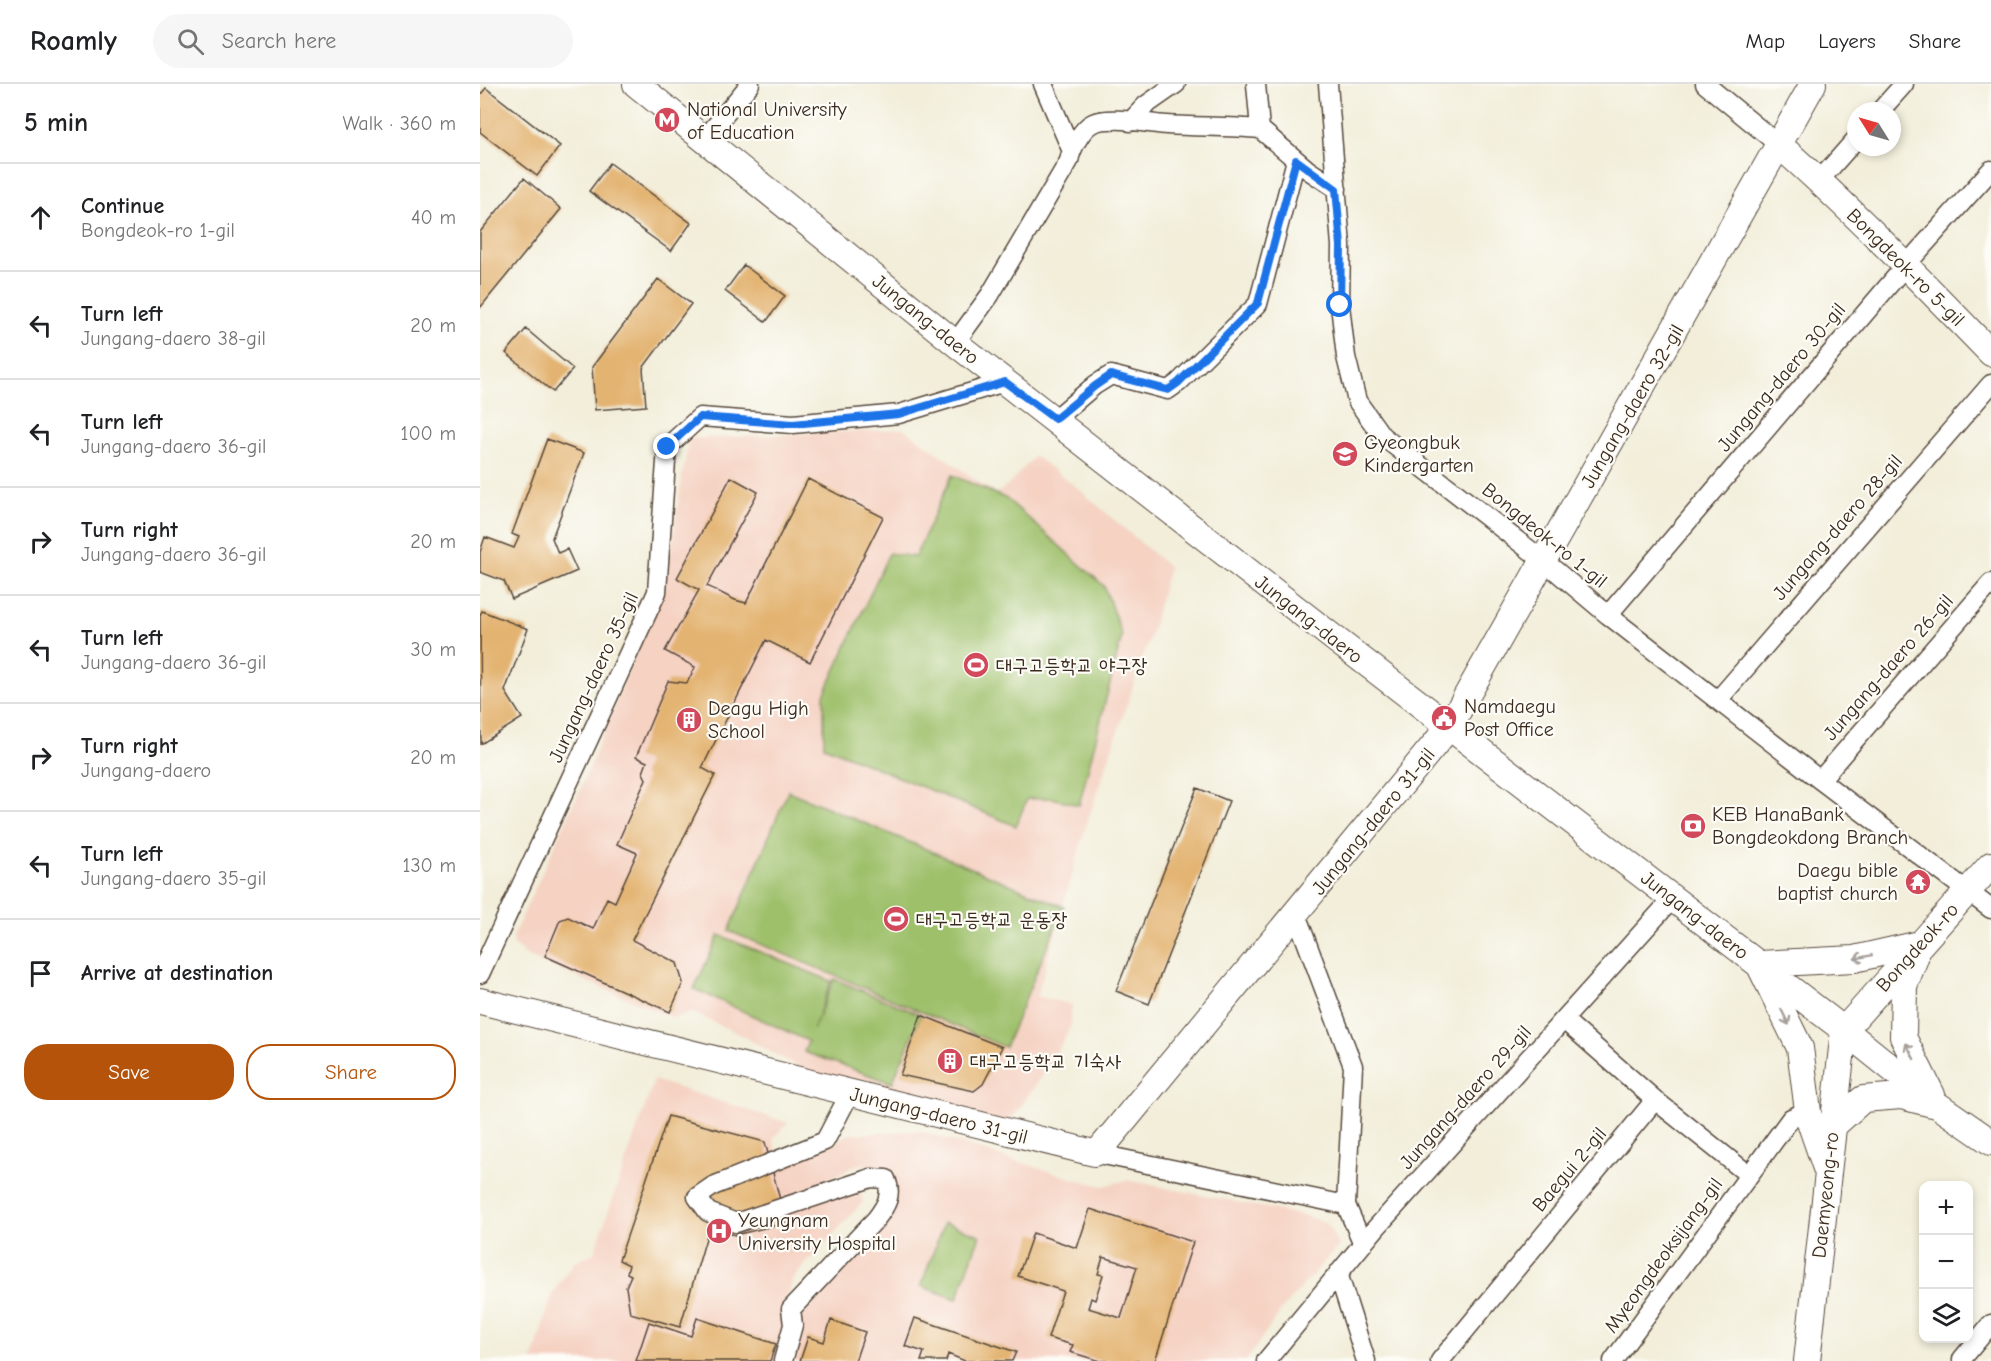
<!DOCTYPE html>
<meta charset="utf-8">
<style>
body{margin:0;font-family:"Comic Neue","Poor Story",sans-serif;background:#f6f6f6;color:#202124}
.controls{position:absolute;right:18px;bottom:18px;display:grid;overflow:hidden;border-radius:12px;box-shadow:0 3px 9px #0003}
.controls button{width:54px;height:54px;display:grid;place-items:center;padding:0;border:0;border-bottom:2px solid #e0e0e0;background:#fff;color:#202124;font:30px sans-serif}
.compass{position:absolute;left:1367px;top:18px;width:54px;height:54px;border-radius:50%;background:#fff;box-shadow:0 3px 9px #0003;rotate:307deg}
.stop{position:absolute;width:18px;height:18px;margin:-14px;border:4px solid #1a73e8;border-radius:50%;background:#fff}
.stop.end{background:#1a73e8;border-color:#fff;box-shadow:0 2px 6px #0008}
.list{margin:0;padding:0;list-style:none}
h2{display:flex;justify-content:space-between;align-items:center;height:78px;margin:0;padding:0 24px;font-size:26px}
h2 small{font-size:20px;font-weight:400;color:#757577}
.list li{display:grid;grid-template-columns:39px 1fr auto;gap:18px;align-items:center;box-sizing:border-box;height:108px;padding:0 24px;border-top:2px solid #e0e0e0}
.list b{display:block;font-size:22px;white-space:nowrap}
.list p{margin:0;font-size:20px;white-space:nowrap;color:#757577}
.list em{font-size:20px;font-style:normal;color:#757577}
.actions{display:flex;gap:12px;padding:18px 24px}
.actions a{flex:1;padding:14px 0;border:2px solid #b45309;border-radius:24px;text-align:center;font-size:21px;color:#b45309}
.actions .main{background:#b45309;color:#fff}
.icon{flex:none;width:33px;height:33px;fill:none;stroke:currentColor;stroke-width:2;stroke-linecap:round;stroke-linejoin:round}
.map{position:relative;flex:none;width:1511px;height:1277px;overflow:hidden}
header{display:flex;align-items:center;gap:36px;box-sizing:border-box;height:84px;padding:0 30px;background:#fff;border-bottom:2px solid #e0e0e0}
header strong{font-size:28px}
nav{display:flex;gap:33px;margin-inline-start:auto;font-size:21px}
.search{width:420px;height:54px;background:#f6f6f6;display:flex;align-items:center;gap:15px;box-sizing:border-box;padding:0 21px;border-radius:33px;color:#757577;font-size:22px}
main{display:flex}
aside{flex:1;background:#fff}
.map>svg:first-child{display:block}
.built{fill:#f5d2c2}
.garden{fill:#9ec06a;stroke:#6c7544;stroke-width:1.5}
.building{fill:#e3b371;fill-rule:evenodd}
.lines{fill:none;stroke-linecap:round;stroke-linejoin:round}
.street-casing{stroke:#56473a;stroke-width:21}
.secondary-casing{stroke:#56473a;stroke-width:28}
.street{stroke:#fff;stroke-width:18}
.secondary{stroke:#fff;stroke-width:26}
.oneway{stroke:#a79f9a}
.route{stroke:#1a73e8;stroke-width:8}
.labels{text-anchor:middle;stroke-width:4.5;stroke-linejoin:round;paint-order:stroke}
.poi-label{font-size:20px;fill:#3b2a1e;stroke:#fdfcf7;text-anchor:start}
.street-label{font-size:20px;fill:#3b2a1e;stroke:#fdfcf7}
</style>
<header>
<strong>Roamly</strong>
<div class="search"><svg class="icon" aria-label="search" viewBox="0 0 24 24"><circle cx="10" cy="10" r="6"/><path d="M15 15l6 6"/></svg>Search here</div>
<nav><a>Map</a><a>Layers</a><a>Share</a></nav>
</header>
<main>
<aside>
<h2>5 min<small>Walk · 360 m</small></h2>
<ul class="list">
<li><svg class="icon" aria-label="ahead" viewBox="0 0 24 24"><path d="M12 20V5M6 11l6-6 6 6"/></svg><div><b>Continue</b><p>Bongdeok-ro 1-gil</p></div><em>40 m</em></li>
<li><svg class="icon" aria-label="left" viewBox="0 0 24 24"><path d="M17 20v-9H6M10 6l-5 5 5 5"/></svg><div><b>Turn left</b><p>Jungang-daero 38-gil</p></div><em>20 m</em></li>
<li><svg class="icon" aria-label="left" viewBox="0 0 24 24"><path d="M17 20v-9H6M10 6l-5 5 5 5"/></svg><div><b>Turn left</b><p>Jungang-daero 36-gil</p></div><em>100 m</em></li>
<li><svg class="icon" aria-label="right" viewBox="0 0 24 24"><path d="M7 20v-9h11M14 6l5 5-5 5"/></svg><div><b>Turn right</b><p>Jungang-daero 36-gil</p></div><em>20 m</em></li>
<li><svg class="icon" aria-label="left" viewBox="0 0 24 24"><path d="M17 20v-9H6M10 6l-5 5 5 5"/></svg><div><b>Turn left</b><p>Jungang-daero 36-gil</p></div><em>30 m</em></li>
<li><svg class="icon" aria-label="right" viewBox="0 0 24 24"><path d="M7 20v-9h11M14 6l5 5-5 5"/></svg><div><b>Turn right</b><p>Jungang-daero</p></div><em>20 m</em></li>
<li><svg class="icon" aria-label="left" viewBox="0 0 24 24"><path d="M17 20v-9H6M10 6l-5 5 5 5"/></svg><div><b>Turn left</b><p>Jungang-daero 35-gil</p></div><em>130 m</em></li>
<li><svg class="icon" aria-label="arrive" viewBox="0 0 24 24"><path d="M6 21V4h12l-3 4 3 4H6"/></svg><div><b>Arrive at destination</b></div></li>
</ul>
<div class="actions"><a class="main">Save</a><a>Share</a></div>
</aside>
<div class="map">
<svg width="1511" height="1277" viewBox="0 0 1511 1277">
<rect width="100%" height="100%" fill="#fdfcf7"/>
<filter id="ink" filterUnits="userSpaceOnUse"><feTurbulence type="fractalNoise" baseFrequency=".0167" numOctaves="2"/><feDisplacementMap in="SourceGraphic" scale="12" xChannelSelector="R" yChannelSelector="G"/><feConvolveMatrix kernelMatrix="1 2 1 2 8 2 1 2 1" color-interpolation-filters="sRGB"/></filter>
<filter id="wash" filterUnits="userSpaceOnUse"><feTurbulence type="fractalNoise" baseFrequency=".008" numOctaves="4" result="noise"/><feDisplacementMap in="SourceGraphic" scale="24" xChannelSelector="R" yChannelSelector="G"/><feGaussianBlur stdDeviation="1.35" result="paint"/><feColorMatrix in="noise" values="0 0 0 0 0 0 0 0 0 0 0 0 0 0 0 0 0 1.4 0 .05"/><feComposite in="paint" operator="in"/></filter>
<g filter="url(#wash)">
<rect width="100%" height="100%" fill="#f2eeda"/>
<!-- built -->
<path class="built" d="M424,345L516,410L529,400L555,372L595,402L689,483L672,546L606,742L557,912L592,921L591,942L568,984L528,1040L327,988L255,948L211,928L194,934L49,873L33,861V852L101,704L186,496L208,355Z
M174,996L308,1039L293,1054L300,1084L370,1050L441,1047L587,1093L623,1102L647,1096L826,1132L847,1140L859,1161L802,1225L766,1277H305L314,1227L413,1119L410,1092L398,1083L379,1080L308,1114L378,1102L383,1118L312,1195L307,1222V1244L295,1277H48L53,1274L73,1208L95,1177L114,1169Z"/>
<!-- garden -->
<path class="garden" d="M472,391L527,415L624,502L642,552L599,721L572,714L547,715L536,742L344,662V611L409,469L435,473Z
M308,707L584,823L525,963L249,847Z
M239,851L351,897L333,946L354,895L441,931L412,999L324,968L328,957L214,905Z
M464,1139L500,1151L477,1215L441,1202Z"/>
<g id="blocks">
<!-- building -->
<path class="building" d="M6,4L80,62L57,92L0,48V11Z
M130,79L211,139L191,167L109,107Z
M44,94L81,125L0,224V148Z
M264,181L305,212L286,238L245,207Z
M178,195L211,220L163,284L166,322L115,326L112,283Z
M46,245L93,285L73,308L26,269Z
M67,355L104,369L72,454L78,469L87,465L97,487L32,515L24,497L0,488V468L5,453L34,464L39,453L32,450Z
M251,393L278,408L227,502L255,516L266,519L328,395L403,433L330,578L286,556L222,684L235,691L152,856L197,879L203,899L190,928L65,872L80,836L88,833L113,845L127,814L135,818L157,769L137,760L166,695L163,689L167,678L156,673L188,597L207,599L215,583L185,567L219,506L197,494Z
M2,527L48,545L25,607L42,634L1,660L0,531Z
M717,704L749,717L669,920L636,907Z
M441,931L522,963L503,1000L494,1007L420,991Z
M188,1032L285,1058L306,1139L255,1151L229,1144L200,1243L150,1229L146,1203L151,1191L147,1189L149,1181L139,1176Z
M610,1125L713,1158L675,1277H620L590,1268L593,1261L568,1254L583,1207L538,1192L553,1149L597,1164ZM623,1173L657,1183L641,1234L608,1224L611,1214L615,1216L623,1191L618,1190Z
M217,1234L296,1260L290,1277H156L169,1238L211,1252Z
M435,1234L536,1268L532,1277H485L468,1270L466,1277H441L444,1268L425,1262Z
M351,1236L385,1248L375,1277H320L328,1253L344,1258Z"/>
</g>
</g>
<g filter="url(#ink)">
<use href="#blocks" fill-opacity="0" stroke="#56473a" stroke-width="1.5"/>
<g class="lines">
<!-- street casing -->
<g class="street-casing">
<path id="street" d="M563,0L591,65
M776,0L780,45L828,86L857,105
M848,0L861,162L860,221L866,273L877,317L902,352L1064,477L1128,531L1340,696L1511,825
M1225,0L1299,61
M1400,27L1424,0
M650,38L666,21L696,0
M224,56L270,0
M1339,97L1376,55
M475,259L510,211L589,77C591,65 602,44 613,39C630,31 668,40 687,41C718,43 749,42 780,45
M575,335L615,301L631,291L688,306L698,299L778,220L816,76
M1128,531L1426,181L1511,86
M1238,616L1511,300
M1340,696L1511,499
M816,830L873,982L866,1121L883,1160
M0,890L177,508L187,363L220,333L313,340L419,330L525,298
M1084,936L1175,1016L1269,1091
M614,1069L866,1121
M858,1189L886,1277
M303,1277L313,1241L311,1225L396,1135C406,1122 413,1111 406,1095L391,1094L256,1139L228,1128L217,1113L233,1102L345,1057L370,1009
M786,1277L896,1144L1193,814
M960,1277L1175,1016
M1133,1277L1311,1034L1328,1027
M1482,1277V1275L1511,1240"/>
</g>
<!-- secondary casing -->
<g class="secondary-casing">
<path id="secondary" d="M156,0L475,259L855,555L1364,946L1456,1020L1511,1058
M1299,61C1374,127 1442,198 1511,269
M1435,874L1424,902L1423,953L1452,1011
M0,917L614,1069L619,1067L969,643L1333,0
M1364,946L1511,781
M1353,1042L1383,1015L1421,1012L1452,1020
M1348,1090L1329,1035L1320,964L1279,880L1374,875L1440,860
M1327,1277L1364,946"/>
</g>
<!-- street -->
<use href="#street" class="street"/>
<!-- secondary -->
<use href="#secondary" class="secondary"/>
</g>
<!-- one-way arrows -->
<defs><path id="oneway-shaft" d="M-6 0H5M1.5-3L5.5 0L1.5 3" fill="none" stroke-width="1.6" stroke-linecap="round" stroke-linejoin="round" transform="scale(1.5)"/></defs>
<g class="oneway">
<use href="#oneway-shaft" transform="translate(1383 873) rotate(168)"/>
<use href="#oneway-shaft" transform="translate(1305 933) rotate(64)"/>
<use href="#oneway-shaft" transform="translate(1430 967) rotate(-117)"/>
</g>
</g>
<g class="lines" filter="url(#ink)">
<!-- route -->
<path class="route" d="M187,363L220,333L313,340L419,330L525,298L575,335L615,302L631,291L688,306L698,299L778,219L816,76L856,105L861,162L860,221"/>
</g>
<!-- icons -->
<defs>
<g id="metro-disc" transform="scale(1.35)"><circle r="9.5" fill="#d1495b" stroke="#fdfcf7"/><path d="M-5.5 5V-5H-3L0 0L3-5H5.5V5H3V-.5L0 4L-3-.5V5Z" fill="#fff"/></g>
<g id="school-disc" transform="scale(1.35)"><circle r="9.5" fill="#d1495b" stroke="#fdfcf7"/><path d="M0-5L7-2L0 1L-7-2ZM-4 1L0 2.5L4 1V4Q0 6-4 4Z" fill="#fff"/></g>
<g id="stadium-disc" transform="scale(1.35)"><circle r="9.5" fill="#d1495b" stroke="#fdfcf7"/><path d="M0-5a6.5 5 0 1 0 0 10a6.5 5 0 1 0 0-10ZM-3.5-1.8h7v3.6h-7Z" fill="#fff"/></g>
<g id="civic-disc" transform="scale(1.35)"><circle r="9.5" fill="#d1495b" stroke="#fdfcf7"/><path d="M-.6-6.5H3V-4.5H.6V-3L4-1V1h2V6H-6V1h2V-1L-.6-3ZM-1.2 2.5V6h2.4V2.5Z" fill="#fff"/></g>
<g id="building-disc" transform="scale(1.35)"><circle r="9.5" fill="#d1495b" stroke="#fdfcf7"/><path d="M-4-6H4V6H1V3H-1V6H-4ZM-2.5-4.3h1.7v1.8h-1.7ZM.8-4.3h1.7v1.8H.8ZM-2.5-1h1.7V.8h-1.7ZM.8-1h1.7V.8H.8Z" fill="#fff"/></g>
<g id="bank-disc" transform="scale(1.35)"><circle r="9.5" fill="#d1495b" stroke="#fdfcf7"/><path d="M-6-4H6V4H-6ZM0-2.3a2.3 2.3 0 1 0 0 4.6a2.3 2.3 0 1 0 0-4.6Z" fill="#fff"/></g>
<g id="temple-disc" transform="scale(1.35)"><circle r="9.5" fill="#d1495b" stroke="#fdfcf7"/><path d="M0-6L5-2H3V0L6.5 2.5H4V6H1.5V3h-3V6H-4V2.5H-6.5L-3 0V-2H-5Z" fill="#fff"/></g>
<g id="hospital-disc" transform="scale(1.35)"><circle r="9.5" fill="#d1495b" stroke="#fdfcf7"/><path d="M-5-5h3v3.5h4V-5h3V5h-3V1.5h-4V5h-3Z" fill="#fff"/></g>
</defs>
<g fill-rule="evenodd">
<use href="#metro-disc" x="187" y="36"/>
<use href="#school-disc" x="865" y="370"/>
<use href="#stadium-disc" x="496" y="581"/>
<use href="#civic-disc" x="964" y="634"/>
<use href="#building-disc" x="209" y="636"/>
<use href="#bank-disc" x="1213" y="742"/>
<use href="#temple-disc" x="1438" y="798"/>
<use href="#stadium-disc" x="416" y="835"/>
<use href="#building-disc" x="470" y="977"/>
<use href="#hospital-disc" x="239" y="1147"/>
</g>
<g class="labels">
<!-- poi labels -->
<g class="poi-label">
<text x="207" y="32">National University<tspan x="207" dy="23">of Education</tspan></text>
<text x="884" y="365">Gyeongbuk<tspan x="884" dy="23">Kindergarten</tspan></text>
<text x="516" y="588">대구고등학교 야구장</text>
<text x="984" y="629">Namdaegu<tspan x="984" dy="23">Post Office</tspan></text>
<text x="228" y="631">Deagu High<tspan x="228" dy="23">School</tspan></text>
<text x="1232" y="737">KEB HanaBank<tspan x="1232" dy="23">Bongdeokdong Branch</tspan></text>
<text x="1418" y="793" text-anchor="end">Daegu bible<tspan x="1418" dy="23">baptist church</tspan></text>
<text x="436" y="842">대구고등학교 운동장</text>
<text x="490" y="984">대구고등학교 기숙사</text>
<text x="258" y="1143">Yeungnam<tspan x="258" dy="23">University Hospital</tspan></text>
</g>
<!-- street labels -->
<g class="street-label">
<text transform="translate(1426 183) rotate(45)" y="7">Bongdeok-ro 5-gil</text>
<text transform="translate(446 235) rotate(39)" y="7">Jungang-daero</text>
<text transform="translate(1301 293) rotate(-50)" y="7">Jungang-daero 30-gil</text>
<text transform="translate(1152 322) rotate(-60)" y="7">Jungang-daero 32-gil</text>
<text transform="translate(1357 443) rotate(-49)" y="7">Jungang-daero 28-gil</text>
<text transform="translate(1065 451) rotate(39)" y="7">Bongdeok-ro 1-gil</text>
<text transform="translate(829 535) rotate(38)" y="7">Jungang-daero</text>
<text transform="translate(1408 583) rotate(-49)" y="7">Jungang-daero 26-gil</text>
<text transform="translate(113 593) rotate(-65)" y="7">Jungang-daero 35-gil</text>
<text transform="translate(893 737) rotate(-51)" y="7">Jungang-daero 31-gil</text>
<text transform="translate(1215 831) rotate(38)" y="7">Jungang-daero</text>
<text transform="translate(1437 863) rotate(-48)" y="7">Bongdeok-ro</text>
<text transform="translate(985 1013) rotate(-48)" y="7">Jungang-daero 29-gil</text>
<text transform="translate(459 1031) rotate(14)" y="7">Jungang-daero 31-gil</text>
<text transform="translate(1089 1085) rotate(-50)" y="7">Baegui 2-gil</text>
<text transform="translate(1345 1111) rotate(-84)" y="7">Daemyeong-ro</text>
<text transform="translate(1183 1171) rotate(-54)" y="7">Myeongdeoksijang-gil</text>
</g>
</g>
</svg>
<div class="controls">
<button>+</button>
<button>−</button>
<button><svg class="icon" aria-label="layers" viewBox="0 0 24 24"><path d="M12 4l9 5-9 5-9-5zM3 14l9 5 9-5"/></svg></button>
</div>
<svg class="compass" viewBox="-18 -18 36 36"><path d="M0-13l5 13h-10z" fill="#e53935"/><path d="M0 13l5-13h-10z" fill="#757577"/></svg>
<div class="stop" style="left:860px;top:221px"></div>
<div class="stop end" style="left:187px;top:363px"></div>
</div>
</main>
